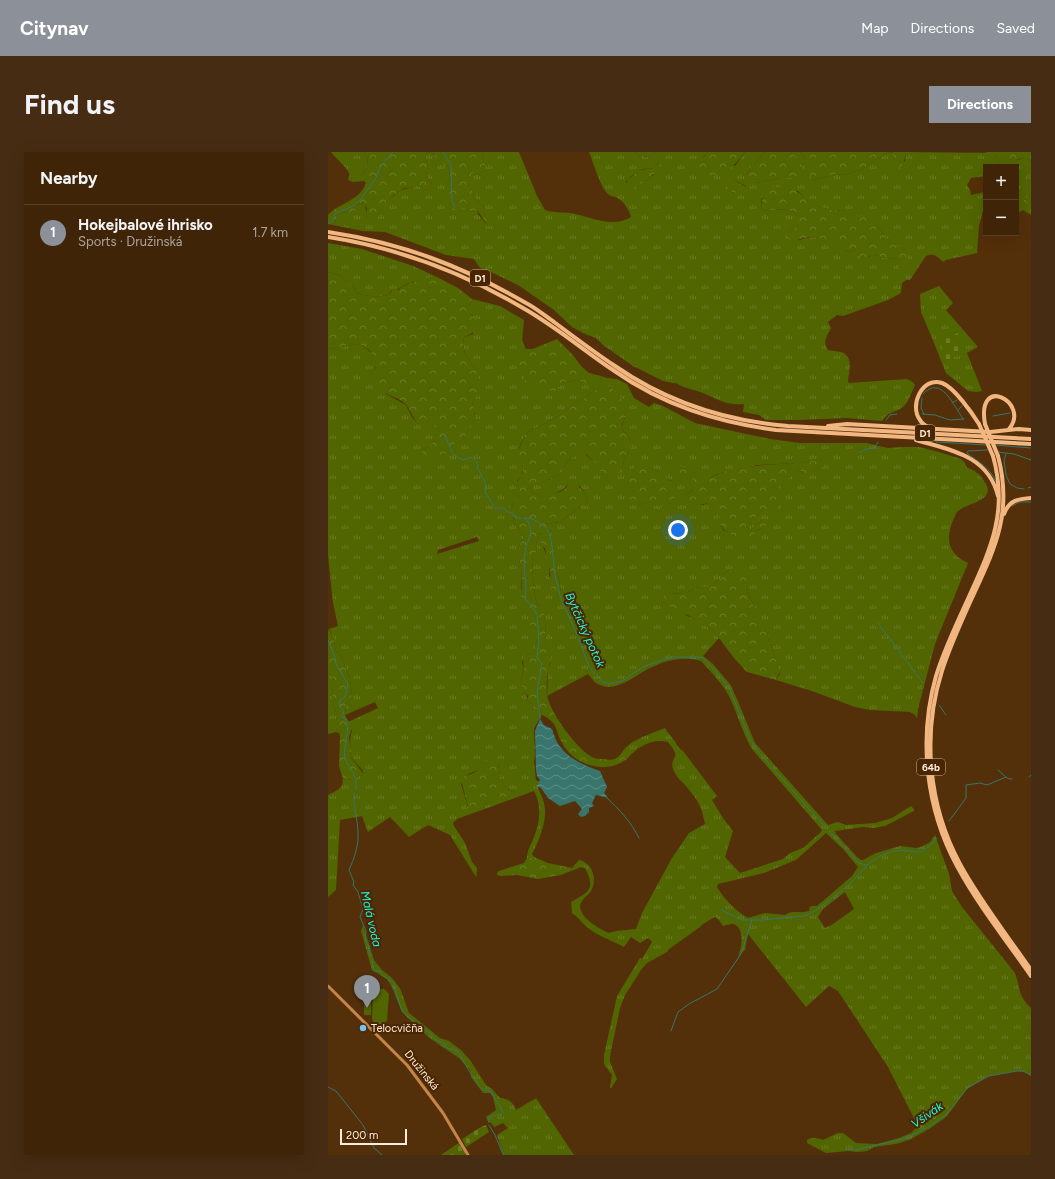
<!DOCTYPE html>
<meta charset="utf-8">
<style>
body{margin:0;font-family:Figtree,sans-serif;background:#462c12;color:#f1f3f6}
.controls{position:absolute;right:12px;top:12px;display:grid;overflow:hidden;border-radius:0px;box-shadow:0 4px 16px #0002}
.controls button{width:36px;height:36px;display:grid;place-items:center;padding:0;border:0;border-bottom:1px solid #584129;background:#3f2408;color:#f1f3f6;font:20px sans-serif}
.scale{position:absolute;left:12px;bottom:10px;width:67px;box-sizing:border-box;padding-left:4px;border:2px solid #ffecdd;border-top:0;font-size:11px;line-height:14px;white-space:nowrap;color:#ffecdd;-webkit-text-stroke:3px #492600;paint-order:stroke}
.you{position:absolute;left:350px;top:378px;width:14px;height:14px;margin:-10px;border:3px solid #fff;border-radius:50%;background:#1a73e8;box-shadow:0 0 0 6px #1a73e833}
.badge{display:grid;place-items:center;width:26px;height:26px;border-radius:50%;background:#8c9099;color:#fff;font-size:13px;font-weight:700}
.pin{position:absolute;translate:-50% -33px;filter:drop-shadow(0 1px 2px #0008)}
.pin::after{content:'';position:absolute;top:21px;width:14px;height:12px;background:inherit;clip-path:polygon(0 0,100% 0,50% 100%)}
.list{margin:0;padding:0;list-style:none}
h2{display:flex;justify-content:space-between;align-items:center;height:52px;margin:0;padding:0 16px;font-size:17px}
h2 small{font-size:13px;font-weight:400;color:#ada49c}
.list li{display:grid;grid-template-columns:26px 1fr auto;gap:12px;align-items:center;box-sizing:border-box;height:56px;padding:0 16px;border-top:1px solid #584129}
.list b{display:block;font-size:15px;white-space:nowrap}
.list p{margin:0;font-size:13px;white-space:nowrap;color:#ada49c}
.list em{font-size:13px;font-style:normal;color:#ada49c}
.map{position:relative;flex:none;width:703px;height:1003px;overflow:hidden;border-radius:0px}
header{display:flex;align-items:center;gap:24px;box-sizing:border-box;height:56px;padding:0 20px;background:#8c9099;color:#fff}
header strong{font-size:19px}
nav{display:flex;gap:22px;margin-inline-start:auto;font-size:14px}
.intro{display:flex;align-items:center;justify-content:space-between;box-sizing:border-box;height:96px;padding:0 24px}
h1{margin:0;font-size:28px}
.button{padding:10px 18px;border-radius:0px;background:#8c9099;color:#fff;font-size:14px;font-weight:700}
main{display:flex;gap:24px;padding:0 24px}
aside{flex:1;background:#3f2408;border-radius:0px;box-shadow:0 4px 16px #0002}
.map>svg:first-child{display:block}
.grass{fill:url(#grass-tufts);fill-rule:evenodd}
.forest{fill:url(#forest-crowns)}
.cemetery{fill:url(#cemetery-stones)}
.pitch{fill:#516500}
.water{fill:url(#water-waves)}
.lines{fill:none;stroke-linecap:round;stroke-linejoin:round}
.stream{stroke:#38756c;stroke-width:1}
.secondary{stroke:#c58548;stroke-width:3}
.highway{stroke:#f2b681;stroke-width:4}
.highway-bridge{stroke:#f2b681;stroke-width:4}
.poi-dot{fill:#76c0f7;stroke:#492600;stroke-width:1.5}
.labels{text-anchor:middle;stroke-width:4;stroke-linejoin:round;paint-order:stroke}
.shield{fill:#492600;stroke:#c8b19b;stroke-width:1}
.shield-label{font-size:10px;font-weight:bold;fill:#ffecdd}
.poi-label{font-size:11px;fill:#ffecdd;stroke:#492600;text-anchor:start}
.street-label{font-size:11px;fill:#ffecdd;stroke:#492600}
.water-label{font-size:12px;font-style:italic;fill:#1cf8df;stroke:#492600}
</style>
<header>
<strong>Citynav</strong>
<nav><a>Map</a><a>Directions</a><a>Saved</a></nav>
</header>
<div class="intro"><h1>Find us</h1><a class="button">Directions</a></div>
<main>
<aside>
<h2>Nearby<small></small></h2>
<ul class="list">
<li><span class="badge">1</span><div><b>Hokejbalové ihrisko</b><p>Sports · Družinská</p></div><em>1.7 km</em></li>
</ul>
</aside>
<div class="map">
<svg width="703" height="1003" viewBox="0 0 703 1003">
<defs>
<pattern id="grass-tufts" width="24" height="20" patternUnits="userSpaceOnUse"><rect width="24" height="20" fill="#516500"/><path d="M3 7l-1-3M5 7V3M7 7l1-3M15 17l-1-3M17 17v-4M19 17l1-3" fill="none" stroke="#6b7b25"/></pattern>
<pattern id="forest-crowns" width="20" height="18" patternUnits="userSpaceOnUse"><rect width="20" height="18" fill="#516500"/><path d="M2 6a3 3 0 1 1 6 0M12 15a3 3 0 1 1 6 0" fill="none" stroke="#6b7b25"/></pattern>
<pattern id="cemetery-stones" width="16" height="16" patternUnits="userSpaceOnUse"><rect width="16" height="16" fill="#516500"/><path d="M2 7V4a2 2 0 0 1 4 0v3zM10 15v-3a2 2 0 0 1 4 0v3z" fill="#6b7b25"/></pattern>
<pattern id="water-waves" width="16" height="10" patternUnits="userSpaceOnUse"><rect width="16" height="10" fill="#38756c"/><path d="M0 5q4-4 8 0t8 0" fill="none" stroke="#608f87"/></pattern>
</defs>
<rect width="100%" height="100%" fill="#54300a"/>
<!-- grass -->
<path class="grass" d="M3,0H36C42,10 40,13 35,22L30,23L20,28C20,26 22,24 21,21C21,18 6,4 3,0Z
M99,0L106,2L120,15L122,24L119,33V47C124,50 129,52 135,55C139,56 140,59 144,60L149,57L150,62L160,74L155,54L147,47L144,38L140,34L144,21H148L156,26C158,14 155,11 154,0H191L209,44L217,58C225,61 234,60 242,61C261,64 285,77 303,65C302,59 296,50 291,47C287,44 282,45 279,41C271,32 266,12 261,0H307L309,3C316,4 322,7 327,0H380L375,5L407,14L417,0H437L418,22L428,31L453,26H472L469,7L462,0H472L477,5L486,28L508,22L516,23L535,17L548,7L561,0L565,1C567,7 566,10 564,15L577,9L578,0L663,1L668,3L671,15H658V24L643,26L639,33L642,38L643,43L657,40L658,38V56L655,58L651,74L649,101L618,108L615,110C609,104 606,101 598,104L582,128H578L574,131L573,141L560,148L515,164L509,163L500,170L503,176C499,184 494,190 500,198C504,199 509,199 513,200C526,204 521,219 520,229L521,231L579,227L585,230L587,233C584,239 581,249 576,254C569,261 561,258 554,269L519,266L471,268H438L431,263L415,260L416,252C397,254 389,246 372,240C364,237 356,236 348,231H345L335,229L305,214L275,193L268,186L257,182L244,175L226,158L190,133L165,121L152,116L146,107L118,103L57,80L35,79L5,73L8,70L5,66L8,63L15,59L18,61L28,53L36,51C39,56 37,60 39,66L71,39C77,36 83,37 89,33L97,38L104,32L98,24L100,14L97,4ZM331,9L326,23C322,24 321,26 318,28C312,32 306,33 299,32L298,29L307,21L315,17L325,16ZM406,28L418,34L405,41L402,39ZM470,39L477,46L491,55L505,58L515,59L549,74L558,86L567,93L577,98L578,103L572,109L571,107L557,106L547,103H543L540,106L533,95H530C527,96 526,99 522,100C519,100 517,97 514,95C501,87 486,82 472,88L459,79L466,77L472,70C467,53 447,58 434,59C433,54 432,50 434,46C439,39 462,40 470,39Z
M696,6L703,9V41L700,45L688,54V15H680L686,9Z
M0,91L34,97L85,114L107,124C99,127 92,128 84,130C76,132 72,138 63,139L61,143C49,145 40,145 29,141L24,132L15,127L12,123L0,120Z
M611,134L625,151L618,158L650,195L639,201L654,239L649,240L640,239L618,221L604,186L593,160L592,142Z
M144,147L172,154L196,168L194,188L198,197L188,207L193,215V221L224,239C228,238 229,236 232,233C238,229 244,229 250,228L254,231L272,229L273,224L279,226L289,227L299,232L306,246L321,255L326,251L335,254L367,271L442,287L473,291H538L560,296L573,295H591L611,300L633,307L637,311L639,316C647,318 652,322 656,329C671,349 638,350 629,360C627,363 625,368 624,371C617,390 622,403 640,411L607,492L590,557L589,566L587,563L582,560L542,558L527,555L484,539L448,528L452,522C444,492 432,465 418,437C415,431 406,424 401,419L394,423L393,427L381,435L370,436L357,441L339,442L333,449L385,478L391,486L375,504L384,511L402,532L409,547L427,591L500,673L509,670L513,671L518,673L547,671L564,666L583,654L586,657V659L557,674L545,676L535,675L507,679L508,682L529,705L533,708H535L548,701L572,694L589,696L595,694L602,690L607,683L621,722L624,739L634,755L687,821C693,837 689,843 703,856V924L696,920L689,919L661,924L639,937L619,964L614,968L601,977L581,988L568,992L546,995L539,999L530,1000L520,999L498,1001L479,991V988C484,985 490,986 495,988L510,981H515L528,991L549,992L571,986L583,981L590,974L560,915L510,839L501,834L478,855L420,782L417,798L410,804C414,796 417,775 405,772C402,772 398,773 395,774L391,768L387,765L375,772L372,775L341,797L339,800L319,811L313,818L297,843L292,856L282,904V910L289,927L283,936H282L284,923L276,912V903L289,844L312,806L314,807L324,790L320,786L312,791L303,785L296,795C283,788 270,784 259,775C254,771 250,765 244,761L243,750C261,739 268,738 257,716L253,715L243,719L244,716L251,708C264,711 269,725 264,737C262,742 256,745 254,749C245,762 271,777 281,781L288,779L308,777L314,761L344,706L361,681L377,672C374,654 369,647 357,633C354,629 349,626 347,621C340,609 349,607 347,601C346,597 342,593 340,590C324,586 309,595 299,607L292,603C302,587 320,583 337,576C340,581 342,583 345,587C350,592 348,595 355,599L389,644L384,648L395,666L405,679L397,705L412,721L455,707L462,701L475,696L493,680L494,678L424,597C415,582 410,564 403,548C396,533 384,521 373,509C356,504 338,508 322,516C307,523 287,543 268,531C265,529 262,524 260,522L219,544L220,517L223,510L218,493L217,469L212,454L209,453C205,436 204,420 205,403L209,399L208,390L212,381L214,383C215,386 213,390 214,392C218,402 223,414 221,424L233,440L231,426L226,415L223,380L218,372L232,370L252,355L257,353L260,348L257,341L252,334L240,332C237,338 221,345 215,345C210,345 204,341 202,336L204,333L209,330L217,329L232,322L240,309L254,296C257,299 257,302 259,304C269,313 282,315 294,318L296,308L302,297L303,288L296,280L294,275L298,261L293,246L283,235L269,237L229,265L198,281L191,296L195,317L194,324L189,329L192,344C186,349 184,356 178,361L185,363L186,371L196,385L191,394V408L193,415V437L204,459L209,490L206,501L197,504L194,510L196,518C189,529 199,539 200,549L213,559L214,563L206,576L207,603L206,610L208,628L212,630L210,636C214,644 218,653 217,663C216,676 210,691 204,702L206,705L199,706C199,698 203,693 206,685C212,671 214,653 206,639L129,667L125,671L126,674L137,691L144,710L149,716V719L148,725L122,683L100,673L81,685L62,665L40,680L34,664L12,668L8,738L0,745V643C8,639 15,637 15,627L25,628L32,623L36,624L35,619L22,604C24,595 20,588 24,579L20,570L50,556L47,550L17,563L18,552L22,548L24,542L22,528L14,505L8,499L5,485L1,477L10,474L5,451L0,403V197L31,192L35,194L44,201L48,208L47,215L48,219L58,242L78,253L84,265L90,272H105L109,278C110,288 103,293 95,298L116,303C121,297 126,289 134,289L146,268L147,262L145,257V249L147,244L148,218L137,202L135,193L136,185L145,182V164L141,161V154ZM496,307L486,319H482L475,322L472,318L467,319L449,331L451,339L448,352L436,356L429,364L419,370L418,374L422,378L435,367L440,372C427,383 413,382 396,379L392,372L397,359L380,351L375,353L364,350L359,343C365,339 367,335 367,328L362,326H382L389,322L429,313L472,311ZM327,318L343,329L328,352L325,353L319,350L311,353L304,343L306,339L303,337ZM149,385L151,389L109,402L110,398ZM170,611C172,624 173,636 187,641L177,646L168,647L157,652L140,655L133,632L140,622ZM498,681L515,697L530,715L524,724L489,754H483L481,756L482,758C474,763 465,757 457,763L437,761L420,766C408,759 396,747 389,735L390,732L436,721L468,708ZM517,740L526,757L505,772L497,776L490,765L495,757Z
M0,521L4,524L5,549L9,564L8,567L11,573V581L8,580L0,582Z
M35,773L46,808L54,818L63,825L72,836L81,861L112,886L121,889L134,899L142,908L158,933L164,937L172,946C181,947 185,950 188,958L208,946L246,1003H175L169,983L180,976L175,971L166,975L163,971L160,970L158,965L168,958L165,945L162,941H155L143,925L142,918L131,906L103,887L89,875L74,860L64,835L59,827L44,818L33,779Z"/>
<!-- forest -->
<path class="forest" d="M36,0H154L155,7L157,13V24L156,26L148,21H144L140,34L144,38L147,47L155,54L163,73L160,74L149,58L144,60L131,54L129,57L125,58L119,53V33L122,24L120,15L109,8L106,2L99,0L97,4L100,14L98,24L104,32L103,36L97,38L89,33C83,37 83,35 77,36C71,37 58,50 54,55L55,59C52,66 46,66 39,66L38,62L39,56L35,51L28,53C28,59 26,60 21,63L15,59L8,63L5,66L8,70L5,73L0,72V63C12,50 32,49 38,31L36,29L25,30L20,28L30,23L35,22C40,13 42,10 36,0Z
M307,0H327C322,7 316,4 309,3Z
M380,0H417C407,12 397,27 379,23C374,22 369,20 367,15Z
M437,0H462C470,5 476,15 475,25L472,26H453L428,31L423,30L419,27L418,22Z
M472,0H561L548,7L535,17L516,23L508,22L486,28L483,27L477,5Z
M564,0H578C577,9 574,16 565,19L563,15L566,9Z
M656,0H703V9C692,4 688,7 680,15H671L668,3Z
M331,9L334,10C331,21 329,19 322,25C316,29 315,31 308,33L307,36L301,39L295,38V35L299,32V27C303,26 303,25 306,22C312,17 319,17 325,16Z
M402,28H406L418,35L411,40L405,41L399,36L398,33Z
M442,35H458L464,36L491,55L505,58L524,60L536,65L549,74L558,86L567,93L577,98L581,111L576,116L572,117L570,114L572,109L571,107L557,106L547,103H543L536,109L533,108L531,105L533,95H530C527,96 526,99 522,100C520,100 498,87 491,86C482,83 473,88 464,88L457,82L459,79L466,77L471,70C468,53 447,58 434,59C431,45 437,46 442,35Z
M703,41V63L695,58L688,62V54L700,45Z
M0,120L12,123L15,127L24,132L29,141C40,145 49,145 61,143L66,136L70,138C81,129 94,128 107,124L130,136L144,147L141,154V161C155,170 151,180 136,185L135,193L137,202L148,218L152,229V241C138,252 149,256 146,267C146,270 136,286 134,289C125,289 122,298 116,303C110,307 101,308 94,309L92,306L95,298C103,293 110,288 109,278L105,272H90C85,266 83,260 79,254C71,243 57,247 50,231C44,213 53,201 31,192L0,197Z
M229,187L244,202L254,215L261,221L273,224L272,229C260,236 260,235 250,228L238,230L232,233L227,239L207,237L199,233L193,221V215L187,207L198,197H205Z
M278,232C287,237 298,249 298,260C298,265 294,270 294,275C295,281 300,284 303,288L302,297L296,308L294,318L290,324L281,325L274,322C269,310 269,312 260,304C257,302 257,299 254,297L240,309L232,322L217,329L209,331L204,333L202,336L205,341L214,345L232,340L238,336L241,331L246,329L257,341L260,348L257,354L252,355L232,370L218,372L223,380L225,387L226,415L231,426L233,440L229,444C220,438 223,426 222,417C221,414 219,411 219,408C218,403 218,401 217,396L213,394L214,383L212,381L208,390L209,399L205,403C204,420 205,436 209,453L212,454L213,449L214,450L217,469L218,493C228,502 222,508 220,518C219,526 218,535 219,543C222,561 250,599 266,606C269,607 272,607 275,607C283,608 286,609 292,603L299,607C291,613 283,615 273,615C256,614 241,605 233,589C227,576 229,570 214,563L213,559L200,549V544L194,536V531L193,525L196,518L195,507L196,504L206,501L209,490L207,483L204,481L200,462L203,459L194,447L193,415L191,408V394L196,385L186,371L185,363L177,361L180,356L184,355L186,349L192,344C180,330 196,329 195,317C195,312 191,306 189,302L198,281L229,265L269,237Z
M496,307L497,312L494,316L475,322L472,318L467,319L466,323L454,330L450,331L452,346L449,352L451,355L449,359L441,360L436,356L429,364L420,370L418,374L422,378L435,367L439,368L440,372L435,376L427,379L426,385C417,389 413,389 404,384L402,380L397,379L392,372L391,366L397,359L391,357L380,351L366,354L364,350L361,355L356,357L355,353L359,343L364,339L367,328L355,325L349,316L350,313L368,319L382,326C408,312 443,313 471,311C480,310 488,308 496,307Z
M312,309C322,315 353,330 348,344C346,349 337,352 333,355L328,353H322L319,350L311,353L302,349V346L306,339L303,337H299L298,329L309,310Z
M401,419C412,419 423,421 422,434L418,437L420,442L434,469L452,519L448,528L419,520L406,506L385,478L368,469L360,463L353,461L333,449L335,445L339,442L357,441L370,436L381,435L393,427L394,423Z
M0,477L5,485L8,499L14,505L22,528L24,542L22,548L18,552L17,563L24,575L21,585L23,598L22,604L37,624L32,623L25,628L15,627L11,614L12,585L10,573L8,567C10,560 5,555 5,548C4,540 4,532 4,524L0,521Z
M162,607L168,609L170,611C172,624 173,636 187,641V643C181,646 174,646 168,648C159,650 151,655 142,657L140,655L133,627C137,622 145,623 150,618C155,613 154,608 162,607Z
M206,705L220,711L244,716L243,719L233,723L210,727L189,723L172,724L169,723V721L171,719L196,711L199,706Z"/>
<!-- cemetery -->
<path class="cemetery" d="M630,181L635,193L632,195L633,198L636,197L637,200L618,209L610,189Z
M158,973L161,980L138,995L134,987L151,976Z
M132,990L139,1001L136,1003H113Z"/>
<!-- pitch -->
<path class="pitch" d="M51,837H56L61,842L59,869C56,874 52,875 47,873L44,867L45,842Z
M36,848H43V863H36Z"/>
<!-- water -->
<path class="water" d="M212,567L216,573L224,577C225,579 225,581 226,583C232,603 254,613 272,619L279,635L276,641L280,646L268,643L264,651L266,654L261,656V660L257,664L253,665L250,662L254,657L247,649L232,654L220,646L213,636L209,634L212,628L209,624L208,618L207,579Z"/>
<g class="lines">
<!-- stream -->
<path class="stream" d="M115,0L123,13L124,49L127,55
M0,72L5,68L7,62L25,54L33,47L48,26L52,15L65,0
M595,242C613,222 626,254 635,267
M594,246L593,256L596,262
M624,251L629,248
M630,258L634,254
M594,262L607,263L622,268L636,267
M665,264L682,261
M558,268L562,263L569,262
M116,282C124,294 119,301 135,308L143,305L147,308L150,313L149,315L157,330L158,334L157,340L167,356H175C179,361 185,361 190,366H193
M608,290L658,293
M667,293L703,296
M660,298L640,299L639,301C651,311 661,314 668,330
M669,300L686,302L703,308
M531,301L538,297L546,296L550,290
M678,302L676,308L678,323L682,332L689,336L696,337
M700,336L703,335
M684,354L692,350H703
M195,366L200,370C207,384 198,388 197,400C194,415 200,431 197,447L202,452L209,462L211,488L209,506L214,511L209,540L212,567
M197,366L205,367L217,375
M218,376L222,383L224,394L227,424L233,447L251,487L259,510L265,520L275,530L280,532L294,529L315,515L343,505H370L375,506L392,524L402,538L422,587L432,602L499,677
M550,471L595,531
M0,488L7,505V510L20,533L17,545L12,548L11,553L16,559L14,565L17,566C24,580 14,592 17,606C17,609 20,612 21,614C26,621 29,630 28,638
M611,553L618,563
M670,618L678,625
M701,625L703,623
M26,641C25,656 30,667 30,681C31,693 26,707 21,718L26,730L25,733L30,740L35,757L32,765L38,779L37,787L41,796V801L43,804
M279,646C292,658 303,670 311,686
M621,669L638,646V633L652,631L659,633L678,625L681,627H684
M501,679L531,711L538,713
M392,757L413,768H434L477,764L485,760L495,753L521,733L539,713L552,704L565,699L575,698L587,700H592L602,694L609,686
M44,808L46,819H52C54,824 61,829 66,830V835L74,859L91,874L102,881L108,888L117,892L119,896L130,899C131,903 150,934 154,937C156,938 161,939 163,939C166,947 174,955 175,961C170,964 166,962 161,966V970
M343,879L350,860L361,852L389,837L413,802L424,768
M0,935L8,939L12,944L35,973L46,996L54,1003
M161,973L167,983L174,1000L176,1003
M517,997L527,998L579,986L600,975L618,963L640,935L661,924L689,919H695L703,923"/>
<!-- secondary -->
<path class="secondary" d="M0,834L79,913L115,961L140,1003"/>
<!-- highway -->
<path class="highway" d="M0,80C74,91 134,114 198,151C208,156 217,164 226,170C246,185 266,200 287,214C339,250 398,269 460,274L703,287
M0,85C71,96 134,120 195,156C227,174 255,198 285,218C335,253 388,270 448,278L703,292
M657,272C648,221 703,251 681,277
M500,274L519,272L662,280L691,277L703,278
M601,276C598,274 594,272 592,268C581,254 594,224 614,231C626,235 644,261 651,272
M588,288C622,298 660,303 670,344
M665,304C681,361 662,398 639,449C628,473 616,498 608,524C590,587 598,657 629,714C650,753 678,788 703,824
M670,304C685,361 667,396 644,446C633,470 622,494 614,519C594,582 600,653 632,712C652,749 679,783 703,818
M676,362C681,348 690,347 703,346"/>
<!-- highway-bridge -->
<path class="highway-bridge" d="M651,272L665,304
M657,272L670,304"/>
</g>
<!-- markers -->
<circle class="poi-dot" cx="35" cy="876" r="4"/>
<g class="labels">
<!-- shield labels -->
<g class="shield">
<rect x="142" y="118" width="20" height="16" rx="3"/>
<rect x="587" y="273" width="20" height="16" rx="3"/>
<rect x="589" y="607" width="28" height="16" rx="3"/>
</g>
<g class="shield-label">
<text x="152" y="130">D1</text>
<text x="597" y="285">D1</text>
<text x="603" y="619">64b</text>
</g>
<!-- poi labels -->
<g class="poi-label">
<text x="43" y="880">Telocvičňa</text>
</g>
<!-- street labels -->
<g class="street-label">
<text transform="translate(94 918) rotate(51)" y="4">Družinská</text>
</g>
<!-- water labels -->
<g class="water-label">
<text transform="translate(257 478) rotate(66)" y="4">Bytčický potok</text>
<text transform="translate(43 767) rotate(77)" y="4">Malá voda</text>
<text transform="translate(599 963) rotate(-35)" y="4">Všivák</text>
</g>
</g>
</svg>
<div class="controls">
<button>+</button>
<button>−</button>
</div>
<div class="scale">200 m</div>
<div class="you"></div>
<div class="pin badge" style="left:39px;top:856px">1</div>
</div>
</main>
